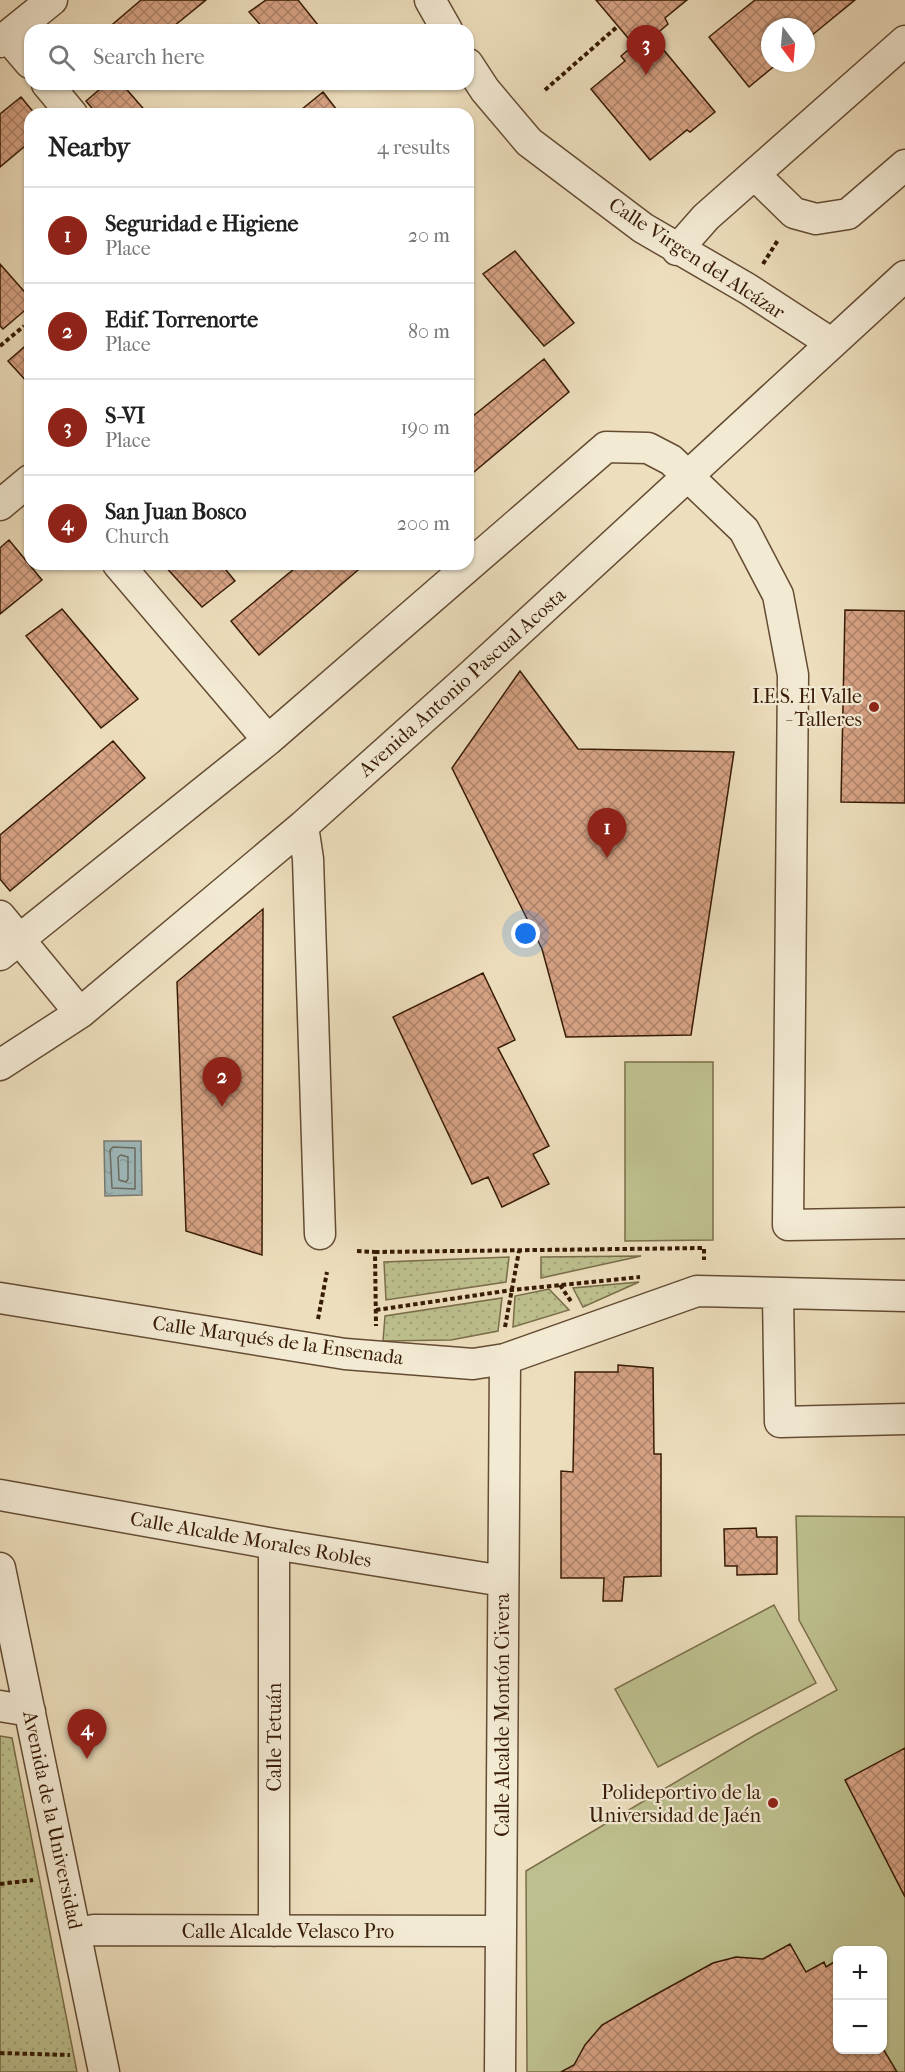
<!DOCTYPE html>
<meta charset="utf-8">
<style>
body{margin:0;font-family:"IM FELL French Canon",serif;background:#f2f2f2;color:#222}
.controls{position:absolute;right:18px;bottom:18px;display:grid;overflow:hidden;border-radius:12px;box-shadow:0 2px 4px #0004}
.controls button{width:54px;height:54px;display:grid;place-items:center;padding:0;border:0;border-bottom:2px solid #e0e0e0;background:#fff;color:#222;font:30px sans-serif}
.compass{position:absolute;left:761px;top:18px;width:54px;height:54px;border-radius:50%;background:#fff;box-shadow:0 2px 4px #0004;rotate:164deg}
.you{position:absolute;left:526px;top:934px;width:21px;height:21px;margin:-15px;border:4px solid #fff;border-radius:50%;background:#1a73e8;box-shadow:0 0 0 9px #1a73e833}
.badge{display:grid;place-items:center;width:39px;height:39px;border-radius:50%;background:#8f2418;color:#fff;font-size:20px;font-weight:700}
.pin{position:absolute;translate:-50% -50px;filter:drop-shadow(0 2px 3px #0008)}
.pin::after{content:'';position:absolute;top:32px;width:21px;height:18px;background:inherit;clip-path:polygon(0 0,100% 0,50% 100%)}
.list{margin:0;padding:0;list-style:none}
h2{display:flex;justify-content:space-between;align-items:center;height:78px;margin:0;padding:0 24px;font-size:26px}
h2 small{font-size:20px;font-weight:400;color:#767676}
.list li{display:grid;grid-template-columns:39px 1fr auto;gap:18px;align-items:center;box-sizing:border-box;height:96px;padding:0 24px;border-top:2px solid #e0e0e0}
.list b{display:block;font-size:22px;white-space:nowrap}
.list p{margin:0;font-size:20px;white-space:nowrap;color:#767676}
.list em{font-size:20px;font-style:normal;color:#767676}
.icon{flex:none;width:33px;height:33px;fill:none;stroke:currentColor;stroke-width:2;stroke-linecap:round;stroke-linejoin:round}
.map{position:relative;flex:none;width:905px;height:2072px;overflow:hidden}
.search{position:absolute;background:#fff;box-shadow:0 2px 4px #0004;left:24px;top:24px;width:450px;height:66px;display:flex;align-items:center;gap:15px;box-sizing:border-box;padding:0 21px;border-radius:18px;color:#767676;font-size:22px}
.panel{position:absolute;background:#fff;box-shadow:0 2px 4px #0004;left:24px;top:108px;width:450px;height:462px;border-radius:18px}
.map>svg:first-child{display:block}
.park{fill:url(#park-dots);stroke:#7a6e4a;stroke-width:1.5}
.pitch{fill:#bdc08e;stroke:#7a6e4a;stroke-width:1.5;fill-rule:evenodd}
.water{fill:url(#water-ripples);stroke:#757a72;stroke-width:1.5}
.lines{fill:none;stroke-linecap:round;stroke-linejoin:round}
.shore{stroke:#6a6a60;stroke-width:1.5}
.building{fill:url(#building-cross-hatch);stroke:#371b05;stroke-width:1.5}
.minor-casing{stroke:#644c33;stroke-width:33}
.path{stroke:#371b05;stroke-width:4;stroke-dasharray:4.5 3;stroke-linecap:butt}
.minor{stroke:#f3ead4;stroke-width:30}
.poi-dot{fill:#8f2418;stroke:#f3ead4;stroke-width:2}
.labels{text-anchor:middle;stroke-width:4.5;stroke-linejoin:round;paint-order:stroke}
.street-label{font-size:20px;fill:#371b05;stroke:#f3ead4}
.poi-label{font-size:20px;fill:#371b05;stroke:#f3ead4;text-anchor:end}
</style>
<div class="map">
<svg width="905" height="2072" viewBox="0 0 905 2072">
<defs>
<pattern id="park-dots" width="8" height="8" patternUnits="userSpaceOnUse" patternTransform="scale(1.5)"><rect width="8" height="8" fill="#bdc08e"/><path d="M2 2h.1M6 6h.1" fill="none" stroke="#a3a479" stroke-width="1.8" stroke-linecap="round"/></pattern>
<pattern id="water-ripples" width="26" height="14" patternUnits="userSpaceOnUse" patternTransform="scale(1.5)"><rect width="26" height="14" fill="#9eb9bb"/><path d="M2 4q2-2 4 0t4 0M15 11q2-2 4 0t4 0" fill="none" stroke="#899e9f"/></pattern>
<pattern id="building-cross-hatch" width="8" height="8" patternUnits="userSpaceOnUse" patternTransform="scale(1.5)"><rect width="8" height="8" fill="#d7a385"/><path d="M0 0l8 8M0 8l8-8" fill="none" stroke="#af846b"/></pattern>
</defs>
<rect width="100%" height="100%" fill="#eddebd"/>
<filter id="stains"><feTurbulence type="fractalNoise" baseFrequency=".00333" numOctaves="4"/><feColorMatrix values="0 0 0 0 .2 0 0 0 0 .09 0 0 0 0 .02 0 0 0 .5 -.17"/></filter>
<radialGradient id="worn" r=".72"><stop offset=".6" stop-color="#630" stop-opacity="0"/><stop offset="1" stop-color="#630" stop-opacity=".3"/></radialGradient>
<!-- park -->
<path class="park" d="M641,1256L541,1278V1257Z
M509,1257L506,1282L386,1300L384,1262Z
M639,1282L583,1307L573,1288Z
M549,1289L569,1310L513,1327L515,1296Z
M502,1298L498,1331L451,1340L383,1341L385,1316Z
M0,1736L12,1738L77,2072H0Z"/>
<!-- pitch -->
<path class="pitch" d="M625,1062H713V1240L625,1241Z
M796,1516L905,1517V2072H527L526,1871L755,1735L837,1690L799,1620ZM838,1950H882V2050H838Z
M774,1605L816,1683L658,1767L615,1689Z"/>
<!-- water -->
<path class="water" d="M104,1141H141L142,1195L105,1196Z"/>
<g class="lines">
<!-- shore -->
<path class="shore" d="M113,1147L135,1148V1189L112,1188L110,1150Z
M121,1155L128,1157V1179L126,1182L119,1180L118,1157Z"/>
</g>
<!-- building -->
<path class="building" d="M141,0H206L169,30H106Z
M266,0H298L322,30H265L249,12Z
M596,0H687L665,18L668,24L653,37L715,112L690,132L687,130L650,160L591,89L625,61L621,56L634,45Z
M755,0H855L806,40V27H770V63H778L749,87L709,37Z
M106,84H122L148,114H97L86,101Z
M323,92L340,114H296Z
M21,97L35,114H30V142L0,167V114Z
M515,251L574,323L544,346L483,274Z
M0,264L30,298V306L3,329L0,326Z
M30,342V385L8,361Z
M544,359L569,392L468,477V420Z
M9,540L42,580L0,614V548Z
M163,564H221L235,581L202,607Z
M300,564H365L259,655L231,621Z
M62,609L138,699L101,728L26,636Z
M845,610L905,611V803L841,802Z
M520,671L578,749L734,752L691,1035L566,1037L542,949L452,768Z
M113,741L145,778L10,891L0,879V835Z
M263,909L262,1255L186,1231L177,982Z
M483,973L515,1040L498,1048L549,1146L533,1154L549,1184L502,1207L488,1177L472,1184L393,1017Z
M618,1365L653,1368L654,1454H661V1576L624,1577L622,1601H603L604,1578H561V1471L573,1472L575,1372H618Z
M756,1528L757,1537H777V1574L737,1575V1566H725L724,1529Z
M905,1748V1897L845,1780Z
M790,1944L806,1972L824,1962L826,1967L834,1962L838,1967V2050H882V2047L897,2072H561L574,2065L585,2045L602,2025L653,1996L713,1963L736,1957L763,1959Z"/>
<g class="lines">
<!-- minor casing -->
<g class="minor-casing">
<path id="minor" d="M430,0L447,30
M7,36L30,63
M0,42L52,0
M468,64L485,90L529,142L643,228L748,289L831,343
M47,84L72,114
M755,175L794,213L816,219L848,214L905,165
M677,250L706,217L905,41
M0,505L30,480
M118,564L268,740
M303,826L308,859L320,1234
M0,916L80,1013
M0,955L268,740L606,447L648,448L671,460L744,530L778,595L793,675L788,1225L905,1223
M0,1065L80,1013L303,826L465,681L905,276
M778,1295L780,1422L905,1419
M0,1298L345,1354L473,1364L505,1359L697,1291L905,1296
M0,1495L274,1544L503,1581
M274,1544V1931
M0,1568L104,2072
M0,1706L30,1711
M76,1934L93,1930L501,1931
M500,2072L505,1359"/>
</g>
<!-- path -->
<path class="path" d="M545,90L618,26
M763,264L778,240
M0,346L24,326
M357,1251L375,1252L376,1326
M375,1252L704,1248V1260
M560,1285L572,1303
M376,1310L512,1290L640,1277
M318,1319L327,1272
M505,1327L519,1251
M0,1884L33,1880
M0,2053L70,2055"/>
<!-- minor -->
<use href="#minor" class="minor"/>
</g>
<!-- markers -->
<g class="poi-dot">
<circle cx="874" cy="707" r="6"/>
<circle cx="773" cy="1803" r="6"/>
</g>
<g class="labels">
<!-- street labels -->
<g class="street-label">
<text transform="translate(697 258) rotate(33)" y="7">Calle Virgen del Alcázar</text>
<text transform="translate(462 682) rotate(-42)" y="7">Avenida Antonio Pascual Acosta</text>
<text transform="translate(278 1340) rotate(8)" y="7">Calle Marqués de la Ensenada</text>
<text transform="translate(251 1539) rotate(10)" y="7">Calle Alcalde Morales Robles</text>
<text transform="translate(502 1715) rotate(-90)" y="7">Calle Alcalde Montón Civera</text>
<text transform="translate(274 1737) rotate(-90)" y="7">Calle Tetuán</text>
<text transform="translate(53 1820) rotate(78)" y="7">Avenida de la Universidad</text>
<text x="288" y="1938">Calle Alcalde Velasco Pro</text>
</g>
<!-- poi labels -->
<g class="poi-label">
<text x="862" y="703">I.E.S. El Valle<tspan x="862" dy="23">- Talleres</tspan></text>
<text x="761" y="1799">Polideportivo de la<tspan x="761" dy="23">Universidad de Jaén</tspan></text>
</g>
</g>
<rect width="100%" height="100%" filter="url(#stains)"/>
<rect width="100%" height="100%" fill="url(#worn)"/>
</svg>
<div class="controls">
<button>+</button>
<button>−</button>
</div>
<svg class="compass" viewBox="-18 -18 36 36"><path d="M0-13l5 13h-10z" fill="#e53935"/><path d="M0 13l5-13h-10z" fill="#767676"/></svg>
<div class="you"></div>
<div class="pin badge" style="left:607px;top:858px">1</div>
<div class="pin badge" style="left:222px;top:1107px">2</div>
<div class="pin badge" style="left:646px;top:75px">3</div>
<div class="pin badge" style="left:87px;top:1759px">4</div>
<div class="search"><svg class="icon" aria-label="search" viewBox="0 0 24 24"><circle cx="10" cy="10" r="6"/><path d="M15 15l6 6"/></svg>Search here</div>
<section class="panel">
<h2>Nearby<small>4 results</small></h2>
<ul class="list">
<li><span class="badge">1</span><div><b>Seguridad e Higiene</b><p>Place</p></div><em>20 m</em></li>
<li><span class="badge">2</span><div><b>Edif. Torrenorte</b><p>Place</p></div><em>80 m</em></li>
<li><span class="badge">3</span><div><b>S-VI</b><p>Place</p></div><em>190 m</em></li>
<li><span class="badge">4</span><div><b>San Juan Bosco</b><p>Church</p></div><em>200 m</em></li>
</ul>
</section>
</div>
